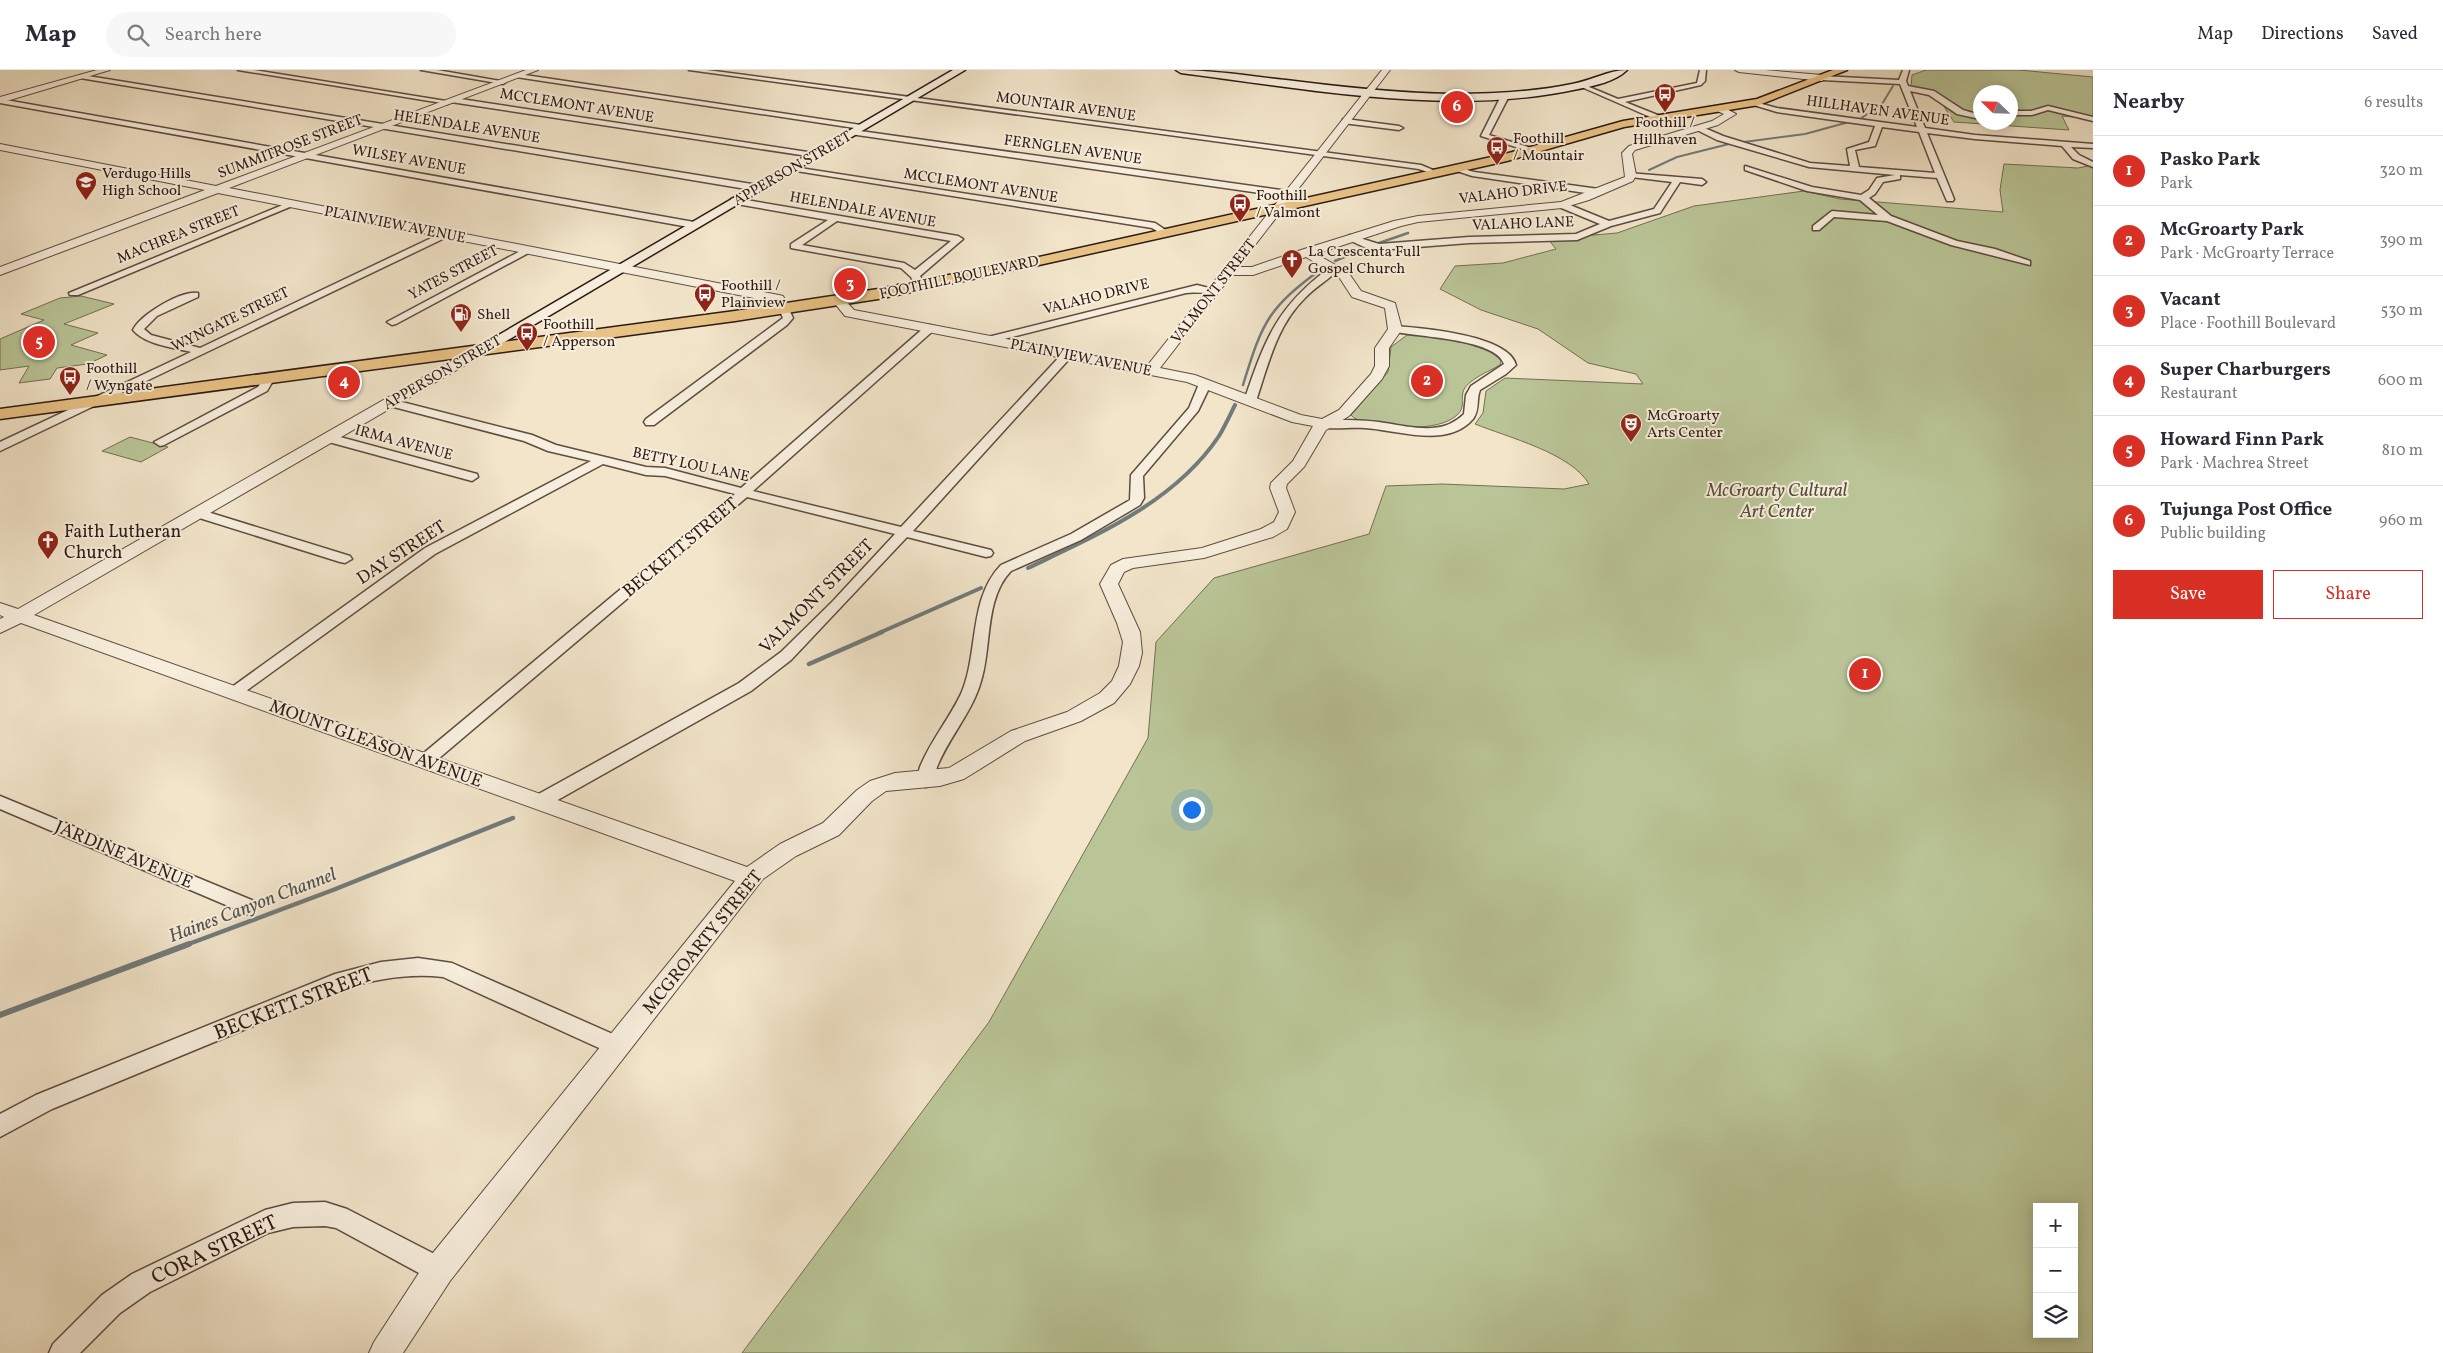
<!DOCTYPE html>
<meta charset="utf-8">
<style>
body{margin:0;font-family:Vollkorn,serif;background:#f7f7f7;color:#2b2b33}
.controls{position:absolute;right:15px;bottom:15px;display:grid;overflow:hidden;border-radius:0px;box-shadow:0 2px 12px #0003}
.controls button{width:45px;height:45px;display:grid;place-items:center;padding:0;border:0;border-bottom:1px solid #e1e1e2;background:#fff;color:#2b2b33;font:25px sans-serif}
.compass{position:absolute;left:1973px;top:15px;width:45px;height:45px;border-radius:50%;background:#fff;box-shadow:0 2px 12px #0003;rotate:293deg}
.you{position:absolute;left:1191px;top:739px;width:18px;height:18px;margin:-12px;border:4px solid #fff;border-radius:50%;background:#1a73e8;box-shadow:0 0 0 8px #1a73e833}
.badge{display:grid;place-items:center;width:32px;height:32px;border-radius:50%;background:#d93025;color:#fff;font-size:16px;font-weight:700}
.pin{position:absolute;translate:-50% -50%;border:2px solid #fff;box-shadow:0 1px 5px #0006}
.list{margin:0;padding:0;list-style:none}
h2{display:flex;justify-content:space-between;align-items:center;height:65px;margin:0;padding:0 20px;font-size:21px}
h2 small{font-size:16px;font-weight:400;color:#7c7c81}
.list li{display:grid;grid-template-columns:32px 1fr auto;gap:15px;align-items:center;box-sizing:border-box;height:70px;padding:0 20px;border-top:1px solid #e1e1e2}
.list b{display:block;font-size:19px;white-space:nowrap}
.list p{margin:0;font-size:16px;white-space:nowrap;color:#7c7c81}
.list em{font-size:16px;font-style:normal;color:#7c7c81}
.actions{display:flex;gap:10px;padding:15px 20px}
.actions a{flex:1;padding:11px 0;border:1px solid #d93025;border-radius:0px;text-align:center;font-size:18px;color:#d93025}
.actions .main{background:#d93025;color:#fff}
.icon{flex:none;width:28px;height:28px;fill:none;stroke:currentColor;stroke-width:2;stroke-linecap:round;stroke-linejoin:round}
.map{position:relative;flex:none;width:2093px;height:1283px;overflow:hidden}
header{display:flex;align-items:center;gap:30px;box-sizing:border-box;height:70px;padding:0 25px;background:#fff;border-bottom:1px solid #e1e1e2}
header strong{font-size:24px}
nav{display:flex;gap:28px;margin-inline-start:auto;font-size:18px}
.search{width:350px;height:45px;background:#f7f7f7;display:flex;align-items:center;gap:12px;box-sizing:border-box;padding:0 18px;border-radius:28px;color:#7c7c81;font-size:19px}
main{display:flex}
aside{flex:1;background:#fff}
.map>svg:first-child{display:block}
.green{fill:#bac597;stroke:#737054;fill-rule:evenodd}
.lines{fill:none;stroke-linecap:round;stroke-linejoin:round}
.stream-far4{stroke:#727b7b;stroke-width:2}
.stream-far3{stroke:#727b7b;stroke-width:2.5}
.stream-far2{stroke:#727b7b;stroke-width:4}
.stream-far1{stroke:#727b7b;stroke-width:4.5}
.stream{stroke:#727b7b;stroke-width:6}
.minor-casing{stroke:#5e4d40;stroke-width:3}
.tertiary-casing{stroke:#5e4d40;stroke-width:2}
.secondary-casing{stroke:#2c1a12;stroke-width:3}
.primary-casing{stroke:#2c1a12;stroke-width:3}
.minor{fill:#f7eedd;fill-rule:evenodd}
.tertiary{fill:#f7eedd;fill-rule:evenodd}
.secondary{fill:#f7eedd;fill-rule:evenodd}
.primary{fill:#e9c285;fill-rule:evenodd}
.labels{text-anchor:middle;stroke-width:4;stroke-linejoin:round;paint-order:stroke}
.far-street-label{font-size:15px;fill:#2c1a12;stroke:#f7eedd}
.far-poi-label{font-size:15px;fill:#2c1a12;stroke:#f7eedd;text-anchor:start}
.park-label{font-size:18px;font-style:italic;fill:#574d3a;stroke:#f7eedd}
.poi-label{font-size:18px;fill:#2c1a12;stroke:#f7eedd;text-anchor:start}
.street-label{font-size:18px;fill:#2c1a12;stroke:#f7eedd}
.water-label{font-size:19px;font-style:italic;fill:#55534f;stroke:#f7eedd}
.near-street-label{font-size:21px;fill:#2c1a12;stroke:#f7eedd}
</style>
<header>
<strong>Map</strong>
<div class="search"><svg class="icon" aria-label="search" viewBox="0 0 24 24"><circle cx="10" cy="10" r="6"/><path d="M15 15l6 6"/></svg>Search here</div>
<nav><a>Map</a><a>Directions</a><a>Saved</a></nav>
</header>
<main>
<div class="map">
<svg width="2093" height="1283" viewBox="0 0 2093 1283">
<rect width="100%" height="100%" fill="#f2e5ca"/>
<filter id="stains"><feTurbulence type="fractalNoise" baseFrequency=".004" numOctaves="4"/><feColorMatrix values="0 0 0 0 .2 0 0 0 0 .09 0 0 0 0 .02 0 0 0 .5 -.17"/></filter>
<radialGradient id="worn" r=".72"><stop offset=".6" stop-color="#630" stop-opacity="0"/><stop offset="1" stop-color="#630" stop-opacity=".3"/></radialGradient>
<!-- green -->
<path class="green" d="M1926,0H2019L2093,7V49L2062,46L2069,60L1954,52L1934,21L1911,17L1912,5ZM1980,22H2010V52H1980Z
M2004,94L2078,98L2093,95V1283H742L989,952L1148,668L1156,572L1214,508L1369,464L1386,416L1442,414L1564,419L1589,414C1571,383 1507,367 1475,354L1483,343L1486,321L1505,308L1643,314L1636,304L1588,293L1538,259L1481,240L1440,219L1455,196L1503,193L1556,179L1548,169L1617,163L1694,136L1804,121L1840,129L2003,142L2000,120ZM2037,1137H2074V1264H2037Z
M81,226L114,234L64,254L98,263L71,275L107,285L88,294L57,298L50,309L19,313L29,296L0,300V269L44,250L21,244L60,228Z
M1407,265C1429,265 1488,273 1501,291L1500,295C1490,301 1466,310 1463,322C1461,330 1465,337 1458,344C1440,364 1377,358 1354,348L1351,345L1353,343L1388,302L1391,277Z
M130,367L168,377L141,392L102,381Z"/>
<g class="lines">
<!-- stream-far4 -->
<path class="stream-far4" d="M1860,49L1882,34L1893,16
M1744,72L1805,64L1849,52
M1649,100L1677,87L1733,73"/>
<!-- stream-far3 -->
<path class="stream-far3" d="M1376,174L1408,163
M1335,191L1368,177
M1243,315C1263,250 1268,238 1324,197"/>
<!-- stream-far2 -->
<path class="stream-far2" d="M1028,498C1097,465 1175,432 1219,366C1225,356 1230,345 1235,335
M879,563L981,518"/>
<!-- stream-far1 -->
<path class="stream-far1" d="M809,594L882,562
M186,875L333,820L513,748"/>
<!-- stream -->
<path class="stream" d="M0,945L189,874"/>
<!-- minor casing -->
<g class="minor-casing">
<path id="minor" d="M238,0H254L452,32L448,34Z
M421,0H437L506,12L503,14Z
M689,0H707L1421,95L1440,103L1436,105L1419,99Z
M1700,0H1706L1705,11L1701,15L1625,32L1660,46L1661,48L1657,50L1577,15L1582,14L1618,29L1697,13Z
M1903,0H1909L1906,11L1908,16L1934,21L1963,40L1980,45V49L1957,44L1929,25L1910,21L1925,58L1975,65L2093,74V78L2071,77L2079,85L2093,92V97L2073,89L2062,76L1975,69L1927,63L1954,129L1953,131H1947L1937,108L1900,105V109L1883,112L1875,124L1869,128L1891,146L1957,171L1995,179L2030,191V195L1951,175L1887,151L1834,147L1819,160H1813V156L1832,141L1878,145L1860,130L1807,121L1745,100V96L1812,117L1861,125L1869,120L1877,108L1895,105L1809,97L1717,70L1693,58L1700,56L1723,66L1810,93L1850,96L1847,79L1869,72L1875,56L1777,42L1747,33L1751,31L1777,38L1917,57L1900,14L1822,10L1819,8L1822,6L1899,10ZM1882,57L1919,62L1935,103L1859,97L1855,80L1875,76Z
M518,4L861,55L865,57L861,59L516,7Z
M82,5L758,115L762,118L758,121L80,8Z
M1502,24L1509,26L1489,65L1535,79V83L1481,66Z
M454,28L814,83L818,85L814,87L451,32L450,30Z
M0,29L694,152L699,155L694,158L0,33Z
M2048,36L2093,47V51L2048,40L2032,45H2010V41H2031Z
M1346,49L1399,56L1403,58L1399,60L1343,53V49Z
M853,60L1288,121L1292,124L1288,127L850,64V60Z
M787,96L1155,153L1170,163L1165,166L1152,158L790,100H787Z
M1454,96L1474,102L1599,119L1603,122L1599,125L1472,106L1454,100Z
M1628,103L1702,109L1706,112L1702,115L1680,112L1660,143L1611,156L1577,170L1469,173L1379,180L1364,177L1345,168L1350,165L1379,174L1469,167L1576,164L1600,154L1559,137V133H1565L1609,151L1654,139L1672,112L1631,107H1628Z
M734,128L958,166L963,169L920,206L924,213L919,216L915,215L911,207L901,198L791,178V174L828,150L731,133V129ZM837,151L951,171L915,200L904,193L802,175Z
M290,132L297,134L78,225H70L69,223Z
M446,161L451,164L449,166L0,381V372L191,282C172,277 146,275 133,260C140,245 181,220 198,223V227L157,246L144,259L151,265L200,278Z
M526,178L534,180L396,254L392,255L387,252Z
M1332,196L1340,198C1330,209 1315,217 1305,228C1277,255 1268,295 1256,331L1254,333H1246L1244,331C1265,269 1277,236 1332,196Z
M1197,215L1217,220C1210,225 1196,221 1186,223L988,273L983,270L984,268Z
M784,236L788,237L793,248L787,255L654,355H646L644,352L646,349L779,251L783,248L779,239Z
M930,255L934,256V260L753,421L901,457L1063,283H1071V287L913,461L991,480L993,483L991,486L986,487L907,467L791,590L751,621L547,736L541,737L535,736L532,731L535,726L739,613L781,582L832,532L895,464L747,427L431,695L425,697L419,695L417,691L419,687L735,424L665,406L646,405L603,394L435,484L239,626H227L225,622L425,478L591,391L548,381L524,371L386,335L384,333L386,331L390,329L532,365L556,375L646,397L665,398L741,418L926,256Z
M1395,256C1421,258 1509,265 1516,295L1506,304L1480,320C1476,330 1480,340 1473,349C1447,379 1398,360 1365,358C1350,357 1333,360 1319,357L1317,354C1322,349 1328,350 1335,350C1352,350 1368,350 1385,353C1413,357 1442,366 1464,344L1466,325L1471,316L1504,294C1496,268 1414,267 1391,261V257Z
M268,306L274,309L267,321L164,375L160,376L154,372L258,317L264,307Z
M1205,311L1211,314L1198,341L1143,406L1144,428L1140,435L1081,470L1011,501C984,529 992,577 981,611C972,643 949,667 937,697C935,703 936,709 932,715L926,717L920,715C917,710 918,703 920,697C930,672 949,649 961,624C979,583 968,529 1001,495L1071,464L1130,430L1131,405L1189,338L1199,314Z
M329,364L477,404L478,407L472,411L325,371L323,368Z
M198,439L350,486L352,489L345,493L340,492L193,446L191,443Z
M0,726L254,831L257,836L254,841L247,844L240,841L0,739Z
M418,888L452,893L624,969L628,976L624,983L617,985L610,983L443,907C409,903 378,909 345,918L52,1039L0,1067V1044L36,1025L335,904L381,892Z
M325,1132L347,1139L448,1191L451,1200L448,1209L439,1212L430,1209L336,1158L325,1156L293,1157L268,1163L150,1222L120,1243L80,1283H49L53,1274L102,1225L132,1204L265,1140L293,1133Z"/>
</g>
<!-- tertiary casing -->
<g class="tertiary-casing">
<path id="tertiary" d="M97,0H110L0,33V27Z
M526,0H538L229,118L779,225L783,226L790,239L788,242H780L774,232L218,123L0,205V197L205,120L0,80V74L216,116Z
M1382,0H1390L1238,197H1252L1301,180L1394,151L1418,146L1561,132L1625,107L1622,83L1629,76L1712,51L1724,44L1717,41V37H1723L1736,44L1718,55L1635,80L1632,84L1636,105L1633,111L1589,130L1562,138L1418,152L1401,156L1316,184L1348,202L1361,221L1395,233L1402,259L1389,278V296L1382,309L1349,346L1326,360L1304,397L1287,414L1286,418L1295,442L1287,459L1273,467L1204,488L1133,498L1124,502L1118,514L1140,562L1142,583L1139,596L1130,614L1114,633L1081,651L1025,671L964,709L940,716L886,721L872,731L839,765L796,786L763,809L450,1211L403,1283H369L374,1272L428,1189L735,811L21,553L0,563V549L4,547L0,545V533L18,539L476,277H486L488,280L486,283L34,545L747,797L780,774L823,753L857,720L870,711L895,703L949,698L1011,661L1067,642L1100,623L1112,611L1119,596L1123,572L1117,553L1100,514L1111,495L1123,489L1202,478L1261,459L1274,452L1279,442L1270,418L1271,413L1293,391L1313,356L1292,352L1187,312L845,246L832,230L834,227H842L854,240L1147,296ZM1306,187L1339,207L1352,227L1385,238L1388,259L1375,278V296L1371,304L1339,340L1322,349L1301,345L1195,305L1160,298L1232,205H1253Z
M1735,0H1765L1822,5L1826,8L1822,11L1739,2Z"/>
</g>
<!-- secondary casing -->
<g class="secondary-casing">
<path id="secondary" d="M953,0H965L486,283H476L473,280Z
M1176,0C1213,0 1249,6 1286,10C1341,17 1396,23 1452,24C1492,24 1533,22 1572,14C1591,11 1608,0 1627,0C1615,12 1593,16 1578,19C1451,47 1308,19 1181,3Z"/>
</g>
<!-- primary casing -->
<g class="primary-casing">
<path id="primary" d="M1833,0H1847L1759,35L1624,57L1507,91L1030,197L878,229L735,251L0,349V339L735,241L878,219L1030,189L1505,84L1623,51L1757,29Z"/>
</g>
<!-- minor -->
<use href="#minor" class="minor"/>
<!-- tertiary -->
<use href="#tertiary" class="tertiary"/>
<!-- secondary -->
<use href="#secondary" class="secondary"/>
<!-- primary -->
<use href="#primary" class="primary"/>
</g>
<!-- icons -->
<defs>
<g id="bus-pin" transform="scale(1.125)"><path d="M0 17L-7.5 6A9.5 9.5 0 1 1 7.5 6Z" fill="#8f2418" stroke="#f7eedd"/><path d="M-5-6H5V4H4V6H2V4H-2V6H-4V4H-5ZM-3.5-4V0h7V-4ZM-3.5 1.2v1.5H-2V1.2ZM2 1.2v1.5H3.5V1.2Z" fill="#fff"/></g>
<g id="school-pin" transform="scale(1.125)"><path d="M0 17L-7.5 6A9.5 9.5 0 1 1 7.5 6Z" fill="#8f2418" stroke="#f7eedd"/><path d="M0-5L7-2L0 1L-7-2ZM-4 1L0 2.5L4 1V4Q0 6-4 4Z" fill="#fff"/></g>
<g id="church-pin" transform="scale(1.125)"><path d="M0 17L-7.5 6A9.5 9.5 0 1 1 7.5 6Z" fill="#8f2418" stroke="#f7eedd"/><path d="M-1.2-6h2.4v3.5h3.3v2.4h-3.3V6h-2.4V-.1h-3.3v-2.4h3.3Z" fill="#fff"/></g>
<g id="fuel-pin" transform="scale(1.125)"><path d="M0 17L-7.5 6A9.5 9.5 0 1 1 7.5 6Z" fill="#8f2418" stroke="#f7eedd"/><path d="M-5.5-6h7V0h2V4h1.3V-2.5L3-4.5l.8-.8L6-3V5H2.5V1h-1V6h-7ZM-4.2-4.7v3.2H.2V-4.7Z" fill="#fff"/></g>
<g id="theatre-pin" transform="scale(1.125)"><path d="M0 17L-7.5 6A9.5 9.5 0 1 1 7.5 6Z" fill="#8f2418" stroke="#f7eedd"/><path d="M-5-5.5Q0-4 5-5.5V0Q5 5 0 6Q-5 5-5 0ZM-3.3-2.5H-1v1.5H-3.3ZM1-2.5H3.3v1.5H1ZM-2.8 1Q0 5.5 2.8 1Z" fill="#fff"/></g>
</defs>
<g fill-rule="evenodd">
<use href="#bus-pin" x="1665" y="24"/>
<use href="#bus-pin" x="1497" y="77"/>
<use href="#school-pin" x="86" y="112"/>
<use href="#bus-pin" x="1240" y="134"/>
<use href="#church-pin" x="1292" y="190"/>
<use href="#bus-pin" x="705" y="224"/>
<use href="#fuel-pin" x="461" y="244"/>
<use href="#bus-pin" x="527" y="263"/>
<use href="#bus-pin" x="70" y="307"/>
<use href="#theatre-pin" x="1631" y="354"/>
<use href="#church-pin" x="48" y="471"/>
</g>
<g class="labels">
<!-- far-street labels -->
<g class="far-street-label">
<text transform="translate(577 35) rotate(9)" y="5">MCCLEMONT AVENUE</text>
<text transform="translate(1066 36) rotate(8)" y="5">MOUNTAIR AVENUE</text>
<text transform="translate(1878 40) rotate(8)" y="5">HILLHAVEN AVENUE</text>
<text transform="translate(467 56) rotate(9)" y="5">HELENDALE AVENUE</text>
<text transform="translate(290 76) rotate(-21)" y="5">SUMMITROSE STREET</text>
<text transform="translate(1073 79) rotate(8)" y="5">FERNGLEN AVENUE</text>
<text transform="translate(409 89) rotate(10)" y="5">WILSEY AVENUE</text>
<text transform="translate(792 98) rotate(-30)" y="5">APPERSON STREET</text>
<text transform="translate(981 115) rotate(9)" y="5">MCCLEMONT AVENUE</text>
<text transform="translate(1513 122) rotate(-7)" y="5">VALAHO DRIVE</text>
<text transform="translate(863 139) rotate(10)" y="5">HELENDALE AVENUE</text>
<text transform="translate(1523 153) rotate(-2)" y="5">VALAHO LANE</text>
<text transform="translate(395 154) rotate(11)" y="5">PLAINVIEW AVENUE</text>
<text transform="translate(178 164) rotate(-22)" y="5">MACHREA STREET</text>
<text transform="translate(453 202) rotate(-28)" y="5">YATES STREET</text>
<text transform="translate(959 207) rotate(-12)" y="5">FOOTHILL BOULEVARD</text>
<text transform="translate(1213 221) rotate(-52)" y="5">VALMONT STREET</text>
<text transform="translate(1096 226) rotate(-14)" y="5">VALAHO DRIVE</text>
<text transform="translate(230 249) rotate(-26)" y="5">WYNGATE STREET</text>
<text transform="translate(1081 287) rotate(11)" y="5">PLAINVIEW AVENUE</text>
<text transform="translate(442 302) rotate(-30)" y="5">APPERSON STREET</text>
<text transform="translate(404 372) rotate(15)" y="5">IRMA AVENUE</text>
<text transform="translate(691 394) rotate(12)" y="5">BETTY LOU LANE</text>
</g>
<!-- far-poi labels -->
<g class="far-poi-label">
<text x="1665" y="57" text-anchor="middle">Foothill /<tspan x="1665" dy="17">Hillhaven</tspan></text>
<text x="1513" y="73">Foothill<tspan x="1513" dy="17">/ Mountair</tspan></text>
<text x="102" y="108">Verdugo Hills<tspan x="102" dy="17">High School</tspan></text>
<text x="1256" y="130">Foothill<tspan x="1256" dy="17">/ Valmont</tspan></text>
<text x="1308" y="186">La Crescenta Full<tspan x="1308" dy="17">Gospel Church</tspan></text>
<text x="721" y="220">Foothill /<tspan x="721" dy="17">Plainview</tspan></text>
<text x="477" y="249">Shell</text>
<text x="543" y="259">Foothill<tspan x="543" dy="17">/ Apperson</tspan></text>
<text x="86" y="303">Foothill<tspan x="86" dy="17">/ Wyngate</tspan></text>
<text x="1647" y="350">McGroarty<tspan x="1647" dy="17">Arts Center</tspan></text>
</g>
<!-- park labels -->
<g class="park-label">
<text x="1777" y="426">McGroarty Cultural<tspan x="1777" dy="21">Art Center</tspan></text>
</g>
<!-- poi labels -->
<g class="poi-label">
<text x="64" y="467">Faith Lutheran<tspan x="64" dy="21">Church</tspan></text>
</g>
<!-- street labels -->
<g class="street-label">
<text transform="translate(680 477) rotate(-40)" y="6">BECKETT STREET</text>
<text transform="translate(401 482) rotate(-33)" y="6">DAY STREET</text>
<text transform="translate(816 526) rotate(-45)" y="6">VALMONT STREET</text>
<text transform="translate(376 673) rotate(20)" y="6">MOUNT GLEASON AVENUE</text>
<text transform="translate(124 784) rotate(23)" y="6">JARDINE AVENUE</text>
<text transform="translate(702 872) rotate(-51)" y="6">MCGROARTY STREET</text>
</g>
<!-- water labels -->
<g class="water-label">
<text transform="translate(252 834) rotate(-21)" y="7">Haines Canyon Channel</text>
</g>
<!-- near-street labels -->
<g class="near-street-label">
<text transform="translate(293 933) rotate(-21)" y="7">BECKETT STREET</text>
<text transform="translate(214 1179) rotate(-25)" y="7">CORA STREET</text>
</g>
</g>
<rect width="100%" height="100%" filter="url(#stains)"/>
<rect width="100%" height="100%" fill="url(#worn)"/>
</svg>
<div class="controls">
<button>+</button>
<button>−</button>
<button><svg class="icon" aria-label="layers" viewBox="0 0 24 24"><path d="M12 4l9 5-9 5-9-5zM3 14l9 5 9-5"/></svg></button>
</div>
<svg class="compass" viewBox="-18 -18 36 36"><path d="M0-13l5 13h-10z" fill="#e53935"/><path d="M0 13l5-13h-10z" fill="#7c7c81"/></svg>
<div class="you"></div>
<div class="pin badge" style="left:1865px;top:604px">1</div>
<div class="pin badge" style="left:1427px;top:311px">2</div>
<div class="pin badge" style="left:850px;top:214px">3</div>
<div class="pin badge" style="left:344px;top:312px">4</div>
<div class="pin badge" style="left:39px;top:272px">5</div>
<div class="pin badge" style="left:1457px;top:37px">6</div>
</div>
<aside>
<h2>Nearby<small>6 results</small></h2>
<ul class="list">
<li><span class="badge">1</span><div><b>Pasko Park</b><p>Park</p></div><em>320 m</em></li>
<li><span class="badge">2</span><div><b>McGroarty Park</b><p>Park · McGroarty Terrace</p></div><em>390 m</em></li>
<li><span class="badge">3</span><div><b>Vacant</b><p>Place · Foothill Boulevard</p></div><em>530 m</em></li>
<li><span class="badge">4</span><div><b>Super Charburgers</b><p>Restaurant</p></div><em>600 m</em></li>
<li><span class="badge">5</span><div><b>Howard Finn Park</b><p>Park · Machrea Street</p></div><em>810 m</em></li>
<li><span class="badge">6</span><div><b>Tujunga Post Office</b><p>Public building</p></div><em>960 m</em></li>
</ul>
<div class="actions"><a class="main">Save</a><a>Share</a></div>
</aside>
</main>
